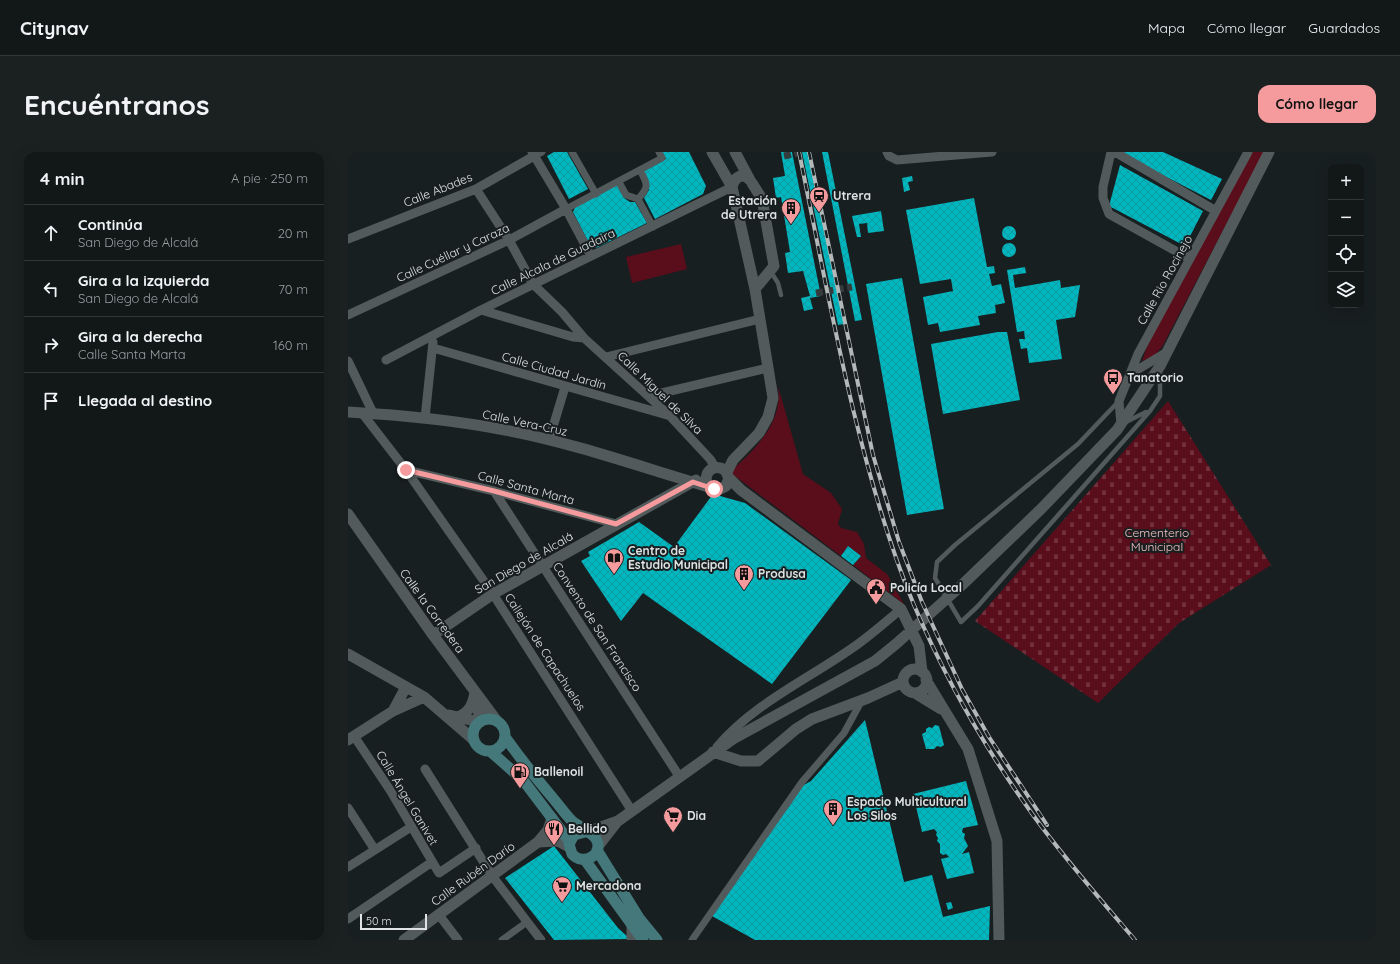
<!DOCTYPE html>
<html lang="es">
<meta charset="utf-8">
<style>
body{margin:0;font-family:Quicksand,sans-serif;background:#1b2021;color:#f1f3f6}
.controls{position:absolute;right:12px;top:12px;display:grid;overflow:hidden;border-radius:8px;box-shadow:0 4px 16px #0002}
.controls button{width:36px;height:36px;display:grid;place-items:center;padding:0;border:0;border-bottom:1px solid #313637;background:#121718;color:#f1f3f6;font:20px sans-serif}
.scale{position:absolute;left:12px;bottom:10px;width:67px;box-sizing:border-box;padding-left:4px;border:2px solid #dfe3e4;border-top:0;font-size:11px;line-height:14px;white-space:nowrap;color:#dfe3e4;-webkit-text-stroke:3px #181f20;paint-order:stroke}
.stop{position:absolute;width:12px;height:12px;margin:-9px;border:3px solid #f59b9d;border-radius:50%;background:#fff}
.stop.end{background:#f59b9d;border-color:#fff;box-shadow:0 1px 4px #0008}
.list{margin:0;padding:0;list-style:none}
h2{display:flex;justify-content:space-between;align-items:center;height:52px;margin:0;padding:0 16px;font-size:17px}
h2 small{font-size:13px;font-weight:400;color:#9c9fa2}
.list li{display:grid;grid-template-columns:26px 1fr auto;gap:12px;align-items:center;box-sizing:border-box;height:56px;padding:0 16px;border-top:1px solid #313637}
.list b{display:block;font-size:15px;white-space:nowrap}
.list p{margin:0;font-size:13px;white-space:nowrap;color:#9c9fa2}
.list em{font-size:13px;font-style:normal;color:#9c9fa2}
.icon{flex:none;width:22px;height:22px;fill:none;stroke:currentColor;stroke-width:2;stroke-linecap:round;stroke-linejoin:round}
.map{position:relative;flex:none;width:1028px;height:788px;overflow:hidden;border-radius:12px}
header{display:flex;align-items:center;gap:24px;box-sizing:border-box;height:56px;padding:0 20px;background:#121718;border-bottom:1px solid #313637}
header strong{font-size:19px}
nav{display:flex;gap:22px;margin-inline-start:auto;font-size:14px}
.intro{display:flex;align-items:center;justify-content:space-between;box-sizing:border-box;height:96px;padding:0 24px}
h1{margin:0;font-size:28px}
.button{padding:10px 18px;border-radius:12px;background:#f59b9d;color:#111;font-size:14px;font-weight:700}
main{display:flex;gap:24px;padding:0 24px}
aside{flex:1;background:#121718;border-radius:12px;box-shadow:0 4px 16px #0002}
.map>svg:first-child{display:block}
.grass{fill:#5a0d1a}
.cemetery{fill:url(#cemetery-stones)}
.building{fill:url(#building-cross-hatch)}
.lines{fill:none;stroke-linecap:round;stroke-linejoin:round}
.pedestrian-tunnel{stroke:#363c3d;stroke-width:7;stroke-dasharray:7 3.5;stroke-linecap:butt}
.service{stroke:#525a5b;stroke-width:4.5}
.pedestrian{stroke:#525a5b;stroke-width:7}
.minor{stroke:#525a5b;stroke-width:9}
.tertiary{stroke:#525a5b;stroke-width:11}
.secondary{stroke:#45787b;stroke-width:11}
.rail-casing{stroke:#b3b8b9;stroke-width:4}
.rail{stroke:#181f20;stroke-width:2.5;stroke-dasharray:8;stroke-linecap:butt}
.route{stroke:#f59b9d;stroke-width:5}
.labels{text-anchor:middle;stroke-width:4;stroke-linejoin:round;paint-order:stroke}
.street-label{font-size:12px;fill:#dfe3e4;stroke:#181f20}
.poi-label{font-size:12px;font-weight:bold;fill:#dfe3e4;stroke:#181f20;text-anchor:start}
.park-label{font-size:12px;fill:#f4c0c0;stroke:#181f20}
</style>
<header>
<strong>Citynav</strong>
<nav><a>Mapa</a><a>Cómo llegar</a><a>Guardados</a></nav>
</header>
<div class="intro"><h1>Encuéntranos</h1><a class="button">Cómo llegar</a></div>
<main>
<aside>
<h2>4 min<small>A pie · 250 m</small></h2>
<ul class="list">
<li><svg class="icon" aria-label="ahead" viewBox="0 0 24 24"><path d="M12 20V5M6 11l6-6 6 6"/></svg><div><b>Continúa</b><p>San Diego de Alcalá</p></div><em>20 m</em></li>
<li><svg class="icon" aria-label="left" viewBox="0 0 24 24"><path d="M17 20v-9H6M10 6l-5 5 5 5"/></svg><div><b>Gira a la izquierda</b><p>San Diego de Alcalá</p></div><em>70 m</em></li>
<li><svg class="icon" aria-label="right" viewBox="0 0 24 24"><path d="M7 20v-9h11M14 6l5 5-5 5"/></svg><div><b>Gira a la derecha</b><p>Calle Santa Marta</p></div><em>160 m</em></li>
<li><svg class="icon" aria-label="arrive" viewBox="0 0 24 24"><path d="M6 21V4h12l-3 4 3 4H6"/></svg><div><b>Llegada al destino</b></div></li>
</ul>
</aside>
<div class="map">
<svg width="1028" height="788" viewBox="0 0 1028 788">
<defs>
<pattern id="cemetery-stones" width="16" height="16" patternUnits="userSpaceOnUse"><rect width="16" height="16" fill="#5a0d1a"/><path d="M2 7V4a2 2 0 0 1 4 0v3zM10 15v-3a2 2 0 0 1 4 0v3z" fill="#71303b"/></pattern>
<pattern id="building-cross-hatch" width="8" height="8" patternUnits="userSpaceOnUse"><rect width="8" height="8" fill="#00b6bf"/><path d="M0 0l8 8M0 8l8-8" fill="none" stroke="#119aa0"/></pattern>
</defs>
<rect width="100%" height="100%" fill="#181f20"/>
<!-- grass -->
<path class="grass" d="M903,0H916L814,195L805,205L794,209L801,189Z
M333,92L339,117L284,131L278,105Z
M430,234L455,322L483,341L494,357L490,372L493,376L509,380L516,392L518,406L539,422L556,452L505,413L513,404L500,394L493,404L383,321C389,312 396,308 402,301C420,282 434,261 430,234Z"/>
<!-- cemetery -->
<path class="cemetery" d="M820,249L923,413L831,471L750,551L627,469Z"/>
<!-- building -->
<path class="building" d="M206,0H219L240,37L221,47L199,4Z
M314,0H341L358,34L355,42L307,67L296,46L301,38L294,20L318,7Z
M433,0H444L473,144L462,146L465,157L456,159L453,146L462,144L455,119L440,121L437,101L442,100L433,45L428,46L425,26L437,24Z
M454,0H461L496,172L490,173Z
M474,0H480L514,168L507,169Z
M770,0H815L874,27L863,48Z
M772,13L855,59L837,94L761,54Z
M564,24L565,29L560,30L562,38L556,40L554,26Z
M269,33L276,46L282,50H287L299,71L248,96L242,93L225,60L228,53Z
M626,46L639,115L646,114L647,121L641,122L644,134L653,132L657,151L647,153L648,161L630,164L632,173L592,180L590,171L580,173L575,145L605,139L603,127L572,132L558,58Z
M533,59L536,79L520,81L519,71L511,72L513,85H509L504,64Z
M654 81a7 7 0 1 1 14 0a7 7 0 1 1-14 0Z
M654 98a7 7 0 1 1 14 0a7 7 0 1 1-14 0Z
M677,115L678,121L665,123L667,136L712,128L713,136L732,133L727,165L708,168L714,207L681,211L679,196L673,197L671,187H677L676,179L669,180L659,118Z
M554,126L596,357L559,363L518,132Z
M650,180H659L672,248L595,262L583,192Z
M365,342L397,351L503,428L424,532L295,441L273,469L233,409L242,404L240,400L291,370L326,395Z
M500,394L513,404L505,413L493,404Z
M517,568L556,730L584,723L595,765L642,754L641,788H407L364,764L454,634L463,629Z
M587,573L591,574L596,593L593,595L589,594L586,597H578L574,582L578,580V577L581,575L584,576Z
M618,629L630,673L615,676L614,680L617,682L616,686L620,694L614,702L621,700L626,721L599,727L593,707L601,705L598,702L595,703L592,701V692L589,689L590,686L588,683L589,680L586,677L574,680L565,642Z
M206,694L270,776L282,787L206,788L157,726Z
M603,750L605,756L600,758L598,751Z"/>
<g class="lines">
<!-- pedestrian-tunnel -->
<path class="pedestrian-tunnel" d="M436,4L456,0
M468,141L504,135"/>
<!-- service -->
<path class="service" d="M423,120L430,131L433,143
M770,250L730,292L607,393L589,410L587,426L613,470L630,454L802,259L812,244V219
M778,270L798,260"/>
<!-- pedestrian -->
<path class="pedestrian" d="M224,0L248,42
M186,4L194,0
M292,18C299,32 302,34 290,47L305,75
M271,30L278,43L290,47
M218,57L314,6L311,0
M154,788L179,770
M344,788L454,630L496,581L514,548"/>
<!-- minor -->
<path class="minor" d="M184,0L218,57L243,104
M539,0L541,4L549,8L644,0
M763,0L755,35V46L761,62L842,107
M767,0L868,59
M128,37L161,88L185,132L214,160L236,186L321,263L362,307L367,315
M0,87L128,37L186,4
M133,158L225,185L236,186
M0,163L161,88L218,57
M85,196L319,263
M258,205L412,167
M38,208L133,158L384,35
M0,209L25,261
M784,221L819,200
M301,244L420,216
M14,261L58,318L146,339L268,372
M77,266L85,190
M773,273L771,249L790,202L900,0
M201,288L217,235
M58,318L145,442L284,659
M146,339L331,624
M6,584L42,638L91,721L128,696
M369,595C407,550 463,526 510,492C525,481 539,469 553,457
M77,617L145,725L193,788
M0,656L27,698
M0,715L63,675
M91,763L110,788
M0,767L84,710"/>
<!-- tertiary -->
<path class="tertiary" d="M364,0L384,35
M387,0L402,28
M404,31L414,47L426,114L407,137
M0,260C52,263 105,268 157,278C226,291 293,315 361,335
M379,320L385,308L411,281L420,265L425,246L407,137L384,35C386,28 389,23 397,24L402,28
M381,326L378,334L370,338L361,335C353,323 364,310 377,318L381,326L393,338L553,457L571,494L574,520
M0,362L85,483L149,569
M85,483L145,442L348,328
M0,502L76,545L126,588
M555 529a12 12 0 1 1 24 0a12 12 0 1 1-24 0Z
M578,528L620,597L649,689L651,788
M567,541L593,557
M128,543L132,570
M45,559L58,535
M101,563L131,570
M108,566C121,561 125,553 127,540
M0,588L45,559L76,545
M365,600L393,609H410L448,577L464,567L520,546L555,530
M239,680L270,669L385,587L527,509L548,492L614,433L693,357L769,278L812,214L921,0
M190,690L210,689L221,695
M250,694L268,671
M56,788L190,690L200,678L204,666
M284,788V774"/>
<!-- secondary -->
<path class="secondary" d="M125 583a16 16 0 1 1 32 0a16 16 0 1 1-32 0Z
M157,585C172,606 188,626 204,645C211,653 217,662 224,669C230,674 245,681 248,687C257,702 235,715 224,702L221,692L226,683L237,680
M142,599L175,628L222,690
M249,698L291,766L309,788
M237,708L295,788"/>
<!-- rail casing -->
<g class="rail-casing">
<path id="rail" d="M451,0C469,87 485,175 506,261C522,326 540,391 566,453C597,526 638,598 685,663C716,706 752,747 787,788
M461,0L525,303L551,390L574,450L614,537L641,585L699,673"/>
</g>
<!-- rail -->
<use href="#rail" class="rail"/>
</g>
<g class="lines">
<!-- route -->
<path class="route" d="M58,318L146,339L268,372L345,330L366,337"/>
</g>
<!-- icons -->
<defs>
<g id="station-pin" transform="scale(1)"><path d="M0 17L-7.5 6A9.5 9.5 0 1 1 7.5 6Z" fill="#f59b9d" stroke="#181f20"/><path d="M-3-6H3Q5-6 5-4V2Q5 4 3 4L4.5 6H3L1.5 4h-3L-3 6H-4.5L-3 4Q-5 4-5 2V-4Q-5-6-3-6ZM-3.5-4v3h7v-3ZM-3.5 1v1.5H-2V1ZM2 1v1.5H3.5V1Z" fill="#111"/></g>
<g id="building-pin" transform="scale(1)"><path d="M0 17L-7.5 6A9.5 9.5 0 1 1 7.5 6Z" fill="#f59b9d" stroke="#181f20"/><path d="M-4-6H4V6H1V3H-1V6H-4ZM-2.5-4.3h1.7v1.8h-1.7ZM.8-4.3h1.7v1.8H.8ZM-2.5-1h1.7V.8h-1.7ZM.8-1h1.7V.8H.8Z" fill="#111"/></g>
<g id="bus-pin" transform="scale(1)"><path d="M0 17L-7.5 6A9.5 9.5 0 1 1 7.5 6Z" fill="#f59b9d" stroke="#181f20"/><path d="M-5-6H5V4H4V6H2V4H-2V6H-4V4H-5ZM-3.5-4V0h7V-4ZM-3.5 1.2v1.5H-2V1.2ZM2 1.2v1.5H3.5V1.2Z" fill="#111"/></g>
<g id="library-pin" transform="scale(1)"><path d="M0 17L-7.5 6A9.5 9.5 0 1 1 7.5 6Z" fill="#f59b9d" stroke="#181f20"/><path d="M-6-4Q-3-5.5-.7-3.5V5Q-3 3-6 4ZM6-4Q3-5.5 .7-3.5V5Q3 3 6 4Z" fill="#111"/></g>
<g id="civic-pin" transform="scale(1)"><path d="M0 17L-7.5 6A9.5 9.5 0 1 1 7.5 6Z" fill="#f59b9d" stroke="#181f20"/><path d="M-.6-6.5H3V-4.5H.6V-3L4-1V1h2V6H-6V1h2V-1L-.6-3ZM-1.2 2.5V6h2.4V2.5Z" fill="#111"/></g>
<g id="fuel-pin" transform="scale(1)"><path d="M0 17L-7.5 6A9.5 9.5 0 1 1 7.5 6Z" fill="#f59b9d" stroke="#181f20"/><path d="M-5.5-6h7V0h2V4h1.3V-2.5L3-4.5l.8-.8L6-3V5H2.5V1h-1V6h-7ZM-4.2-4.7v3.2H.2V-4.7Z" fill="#111"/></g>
<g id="supermarket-pin" transform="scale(1)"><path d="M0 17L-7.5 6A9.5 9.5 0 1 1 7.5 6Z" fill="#f59b9d" stroke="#181f20"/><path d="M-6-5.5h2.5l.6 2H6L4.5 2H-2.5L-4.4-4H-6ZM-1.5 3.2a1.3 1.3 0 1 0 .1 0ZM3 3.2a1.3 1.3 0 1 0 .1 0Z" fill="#111"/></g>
<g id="restaurant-pin" transform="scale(1)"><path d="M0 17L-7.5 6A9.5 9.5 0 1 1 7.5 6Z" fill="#f59b9d" stroke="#181f20"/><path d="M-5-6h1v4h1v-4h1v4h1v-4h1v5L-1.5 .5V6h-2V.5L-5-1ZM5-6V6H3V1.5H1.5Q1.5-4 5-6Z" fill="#111"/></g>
</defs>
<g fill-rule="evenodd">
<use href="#station-pin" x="471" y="44"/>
<use href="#building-pin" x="443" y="56"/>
<use href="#bus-pin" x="765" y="226"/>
<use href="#library-pin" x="266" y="406"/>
<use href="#building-pin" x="396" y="422"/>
<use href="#civic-pin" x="528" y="436"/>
<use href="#fuel-pin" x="172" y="620"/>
<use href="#building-pin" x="485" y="657"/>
<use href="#supermarket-pin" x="325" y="664"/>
<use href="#restaurant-pin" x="206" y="677"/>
<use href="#supermarket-pin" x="214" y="734"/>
</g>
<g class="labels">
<!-- street labels -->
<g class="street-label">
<text transform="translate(90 38) rotate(-22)" y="4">Calle Abades</text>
<text transform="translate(105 101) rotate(-25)" y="4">Calle Cuéllar y Caraza</text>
<text transform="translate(205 110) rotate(-26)" y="4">Calle Alcala de Guadaira</text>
<text transform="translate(817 128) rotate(-61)" y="4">Calle Rio Rocinejo</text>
<text transform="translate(206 219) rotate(16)" y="4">Calle Ciudad Jardín</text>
<text transform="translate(312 241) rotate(44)" y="4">Calle Miguel de Silva</text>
<text transform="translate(177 271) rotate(12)" y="4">Calle Vera-Cruz</text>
<text transform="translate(178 336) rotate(15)" y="4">Calle Santa Marta</text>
<text transform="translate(176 411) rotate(-30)" y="4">San Diego de Alcalá</text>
<text transform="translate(84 459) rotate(54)" y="4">Calle la Corredera</text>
<text transform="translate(249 475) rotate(57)" y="4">Convento de San Francisco</text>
<text transform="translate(197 500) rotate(57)" y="4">Callejón de Capachuelos</text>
<text transform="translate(59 646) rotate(59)" y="4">Calle Ángel Ganivet</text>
<text transform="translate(125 722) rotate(-36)" y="4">Calle Rubén Darío</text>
</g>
<!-- poi labels -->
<g class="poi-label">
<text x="485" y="48">Utrera</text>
<text x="429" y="53" text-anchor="end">Estación<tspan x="429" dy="14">de Utrera</tspan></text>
<text x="779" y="230">Tanatorio</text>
<text x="280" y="403">Centro de<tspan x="280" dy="14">Estudio Municipal</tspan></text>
<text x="410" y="426">Produsa</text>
<text x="542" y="440">Policía Local</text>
<text x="186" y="624">Ballenoil</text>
<text x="499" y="654">Espacio Multicultural<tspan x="499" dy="14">Los Silos</tspan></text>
<text x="339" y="668">Dia</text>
<text x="220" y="681">Bellido</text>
<text x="228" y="738">Mercadona</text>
</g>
<!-- park labels -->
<g class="park-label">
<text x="809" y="385">Cementerio<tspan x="809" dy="14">Municipal</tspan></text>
</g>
</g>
</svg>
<div class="controls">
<button>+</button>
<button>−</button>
<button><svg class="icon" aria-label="locate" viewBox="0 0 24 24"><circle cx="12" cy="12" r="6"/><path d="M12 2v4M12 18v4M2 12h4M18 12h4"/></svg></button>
<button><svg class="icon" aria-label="layers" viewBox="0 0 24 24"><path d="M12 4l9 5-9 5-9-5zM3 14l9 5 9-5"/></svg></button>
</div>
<div class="scale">50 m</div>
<div class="stop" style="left:366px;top:337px"></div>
<div class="stop end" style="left:58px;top:318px"></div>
</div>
</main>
